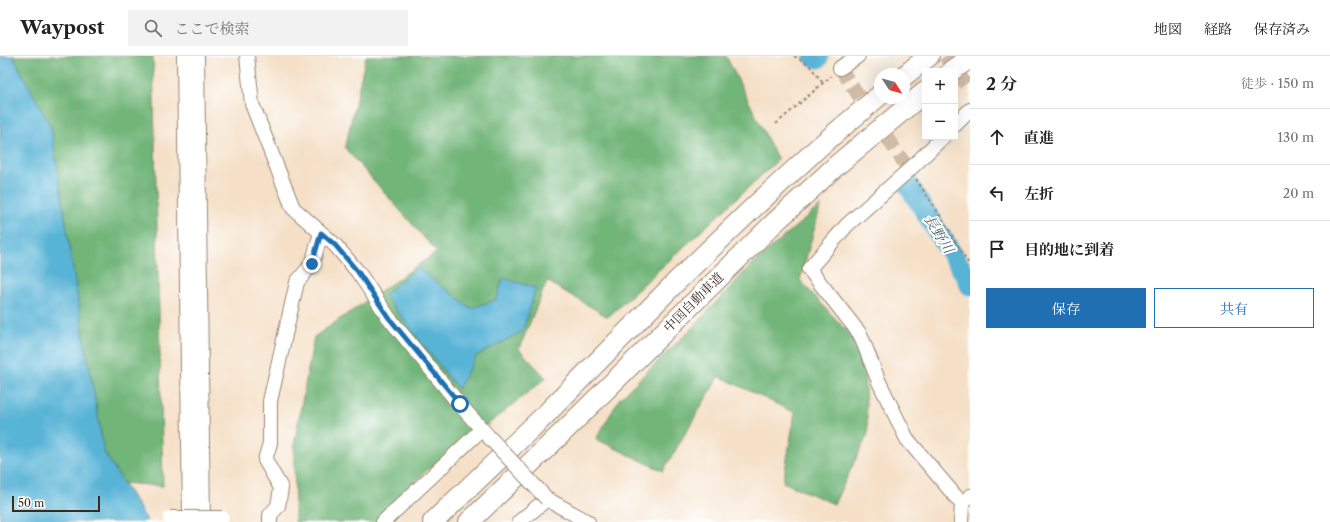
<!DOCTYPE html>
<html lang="ja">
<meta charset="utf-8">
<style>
body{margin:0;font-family:"Libre Caslon Text","Noto Serif JP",serif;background:#f2f2f2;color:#222}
.controls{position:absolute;right:12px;top:12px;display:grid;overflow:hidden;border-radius:0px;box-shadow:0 4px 16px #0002}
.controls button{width:36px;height:36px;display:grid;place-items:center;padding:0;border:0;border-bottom:1px solid #e0e0e0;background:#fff;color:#222;font:20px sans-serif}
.compass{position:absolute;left:874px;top:12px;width:36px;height:36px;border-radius:50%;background:#fff;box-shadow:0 4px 16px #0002;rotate:126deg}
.scale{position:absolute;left:12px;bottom:10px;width:88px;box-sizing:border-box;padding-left:4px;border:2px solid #3b2a1e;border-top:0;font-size:11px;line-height:14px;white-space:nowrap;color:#3b2a1e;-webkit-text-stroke:3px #fff;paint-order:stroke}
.stop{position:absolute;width:12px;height:12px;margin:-9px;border:3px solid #1f6fb2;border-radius:50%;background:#fff}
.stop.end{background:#1f6fb2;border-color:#fff;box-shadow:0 1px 4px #0008}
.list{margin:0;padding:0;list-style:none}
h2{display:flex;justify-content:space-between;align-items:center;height:52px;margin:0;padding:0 16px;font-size:17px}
h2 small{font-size:13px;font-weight:400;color:#767676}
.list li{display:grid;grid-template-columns:26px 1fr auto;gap:12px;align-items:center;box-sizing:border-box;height:56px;padding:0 16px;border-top:1px solid #e0e0e0}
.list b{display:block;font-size:15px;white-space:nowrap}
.list em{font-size:13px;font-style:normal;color:#767676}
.actions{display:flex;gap:8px;padding:12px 16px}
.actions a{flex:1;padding:9px 0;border:1px solid #1f6fb2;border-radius:0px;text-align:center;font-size:14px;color:#1f6fb2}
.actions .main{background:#1f6fb2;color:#fff}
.icon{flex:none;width:22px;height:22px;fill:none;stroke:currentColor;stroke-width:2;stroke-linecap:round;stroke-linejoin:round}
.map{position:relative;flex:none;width:970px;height:466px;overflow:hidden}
header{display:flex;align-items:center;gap:24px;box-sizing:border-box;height:56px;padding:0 20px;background:#fff;border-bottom:1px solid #e0e0e0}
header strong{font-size:19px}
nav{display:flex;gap:22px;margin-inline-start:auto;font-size:14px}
.search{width:280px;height:36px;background:#f2f2f2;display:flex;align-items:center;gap:10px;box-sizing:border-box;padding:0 14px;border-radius:0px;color:#767676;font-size:15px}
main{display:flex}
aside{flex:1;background:#fff}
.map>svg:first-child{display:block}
.forest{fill:#71b578;stroke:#56704b}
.water{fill:#59b4d6;stroke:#4a6f7a}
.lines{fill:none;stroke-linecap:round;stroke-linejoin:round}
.river{stroke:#59b4d6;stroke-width:21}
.minor-tunnel{stroke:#d0bca5;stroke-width:14;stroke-dasharray:14 7;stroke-linecap:butt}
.minor-casing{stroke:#988572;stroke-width:16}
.highway-casing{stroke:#988572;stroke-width:22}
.path{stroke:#988572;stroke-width:2;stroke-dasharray:3 3;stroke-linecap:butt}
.minor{stroke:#fff;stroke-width:14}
.highway{stroke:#fff;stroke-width:20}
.minor-bridge-casing{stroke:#988572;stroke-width:16;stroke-linecap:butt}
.minor-bridge{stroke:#fff;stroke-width:14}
.route{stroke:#1f6fb2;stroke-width:5}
.labels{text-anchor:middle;stroke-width:4;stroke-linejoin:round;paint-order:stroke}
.street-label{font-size:13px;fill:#3b2a1e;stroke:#fff}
.water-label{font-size:14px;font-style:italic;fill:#476168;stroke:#fff}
</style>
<header>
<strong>Waypost</strong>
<div class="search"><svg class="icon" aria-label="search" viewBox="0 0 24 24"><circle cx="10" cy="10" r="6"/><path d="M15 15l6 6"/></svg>ここで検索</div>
<nav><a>地図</a><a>経路</a><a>保存済み</a></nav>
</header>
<main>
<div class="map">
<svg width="970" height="466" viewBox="0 0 970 466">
<rect width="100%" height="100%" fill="#fff"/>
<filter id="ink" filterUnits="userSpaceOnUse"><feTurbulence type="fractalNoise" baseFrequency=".025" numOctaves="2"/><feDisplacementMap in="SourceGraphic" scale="8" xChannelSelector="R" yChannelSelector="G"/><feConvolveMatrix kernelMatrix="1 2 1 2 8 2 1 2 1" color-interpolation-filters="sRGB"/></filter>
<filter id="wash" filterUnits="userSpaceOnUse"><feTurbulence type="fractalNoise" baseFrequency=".012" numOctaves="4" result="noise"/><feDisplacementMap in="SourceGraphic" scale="16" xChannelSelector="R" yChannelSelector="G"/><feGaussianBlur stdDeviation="0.9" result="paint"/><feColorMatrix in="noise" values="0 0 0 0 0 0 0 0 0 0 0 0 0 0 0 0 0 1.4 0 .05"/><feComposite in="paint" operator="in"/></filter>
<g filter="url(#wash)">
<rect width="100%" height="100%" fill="#f5e0c7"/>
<!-- forest -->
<path class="forest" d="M13,0H153L163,430L123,427L104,396L81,264Z
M366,0H726L778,104L608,261L547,225L519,293L546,322L482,373L426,415L375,466H295L294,389L314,281L437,196L345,92Z
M821,149L800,224L852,281L864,315L868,378L834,448L783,426L795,357L719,320L663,415L596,383L620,342L690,274L753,207Z"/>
<!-- water -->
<path class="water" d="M0,0H13L51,71L81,264L104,396L147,464L142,466H0Z
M417,212L471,252L496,244L503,222L536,232L523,275L476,300L458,333L384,239Z"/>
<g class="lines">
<!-- river -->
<path class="river" d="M814,0L818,2
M907,127L966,220L970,229"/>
</g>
</g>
<g filter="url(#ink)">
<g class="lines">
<!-- minor-tunnel -->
<path class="minor-tunnel" d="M945,0L970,34
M840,12L909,114"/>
<!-- minor casing -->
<g class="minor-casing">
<path id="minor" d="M184,0L190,466
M197,0L203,466
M247,0L252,48L293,152L335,189L358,216L389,262L460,349L488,380
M840,12L858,0
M955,69L970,54
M943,81L909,114L847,169L809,213L860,278L879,326L907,383L962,448L970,440
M270,466V459L278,450L281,432L265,404L270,387V345L297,226L312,208L321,177
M383,466L482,373
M519,466L547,443L588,466
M961,466L962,448"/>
</g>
<!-- highway casing -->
<g class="highway-casing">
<path id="highway" d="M951,15L970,2
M904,20L929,0
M433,466L544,360L677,225L755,150L819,91L880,39
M469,466L562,377L772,169L837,109L925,36"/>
</g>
<!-- path -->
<path class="path" d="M794,0L809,9L823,27
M776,68L831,20
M916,123L941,161L970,210"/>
<!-- minor -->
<use href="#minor" class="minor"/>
<!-- highway -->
<use href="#highway" class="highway"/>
<!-- minor-bridge casing -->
<g class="minor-bridge-casing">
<path id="minor-bridge" d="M488,380L547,443
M170,462H222"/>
</g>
<!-- minor-bridge -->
<use href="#minor-bridge" class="minor-bridge"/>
</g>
</g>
<g class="lines" filter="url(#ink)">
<!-- route -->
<path class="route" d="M312,208L321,177L335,189L358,216L389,262L460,348"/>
</g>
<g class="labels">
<!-- street labels -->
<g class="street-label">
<text transform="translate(693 246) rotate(-45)" y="5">中国自動車道</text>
</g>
<!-- water labels -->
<g class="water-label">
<text transform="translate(939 178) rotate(58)" y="5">長野川</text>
</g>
</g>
</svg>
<div class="controls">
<button>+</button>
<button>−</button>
</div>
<svg class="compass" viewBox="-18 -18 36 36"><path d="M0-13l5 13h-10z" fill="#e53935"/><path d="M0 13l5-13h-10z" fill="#767676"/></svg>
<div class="scale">50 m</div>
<div class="stop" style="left:460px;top:348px"></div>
<div class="stop end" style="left:312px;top:208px"></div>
</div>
<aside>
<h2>2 分<small>徒歩 · 150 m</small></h2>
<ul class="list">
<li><svg class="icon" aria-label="ahead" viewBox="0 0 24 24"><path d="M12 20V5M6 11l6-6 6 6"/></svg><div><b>直進</b></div><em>130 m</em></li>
<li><svg class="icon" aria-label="left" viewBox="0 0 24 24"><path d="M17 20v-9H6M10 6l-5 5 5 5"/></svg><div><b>左折</b></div><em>20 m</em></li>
<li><svg class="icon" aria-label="arrive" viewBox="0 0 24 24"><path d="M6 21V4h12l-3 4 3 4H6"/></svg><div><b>目的地に到着</b></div></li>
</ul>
<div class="actions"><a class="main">保存</a><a>共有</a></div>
</aside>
</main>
